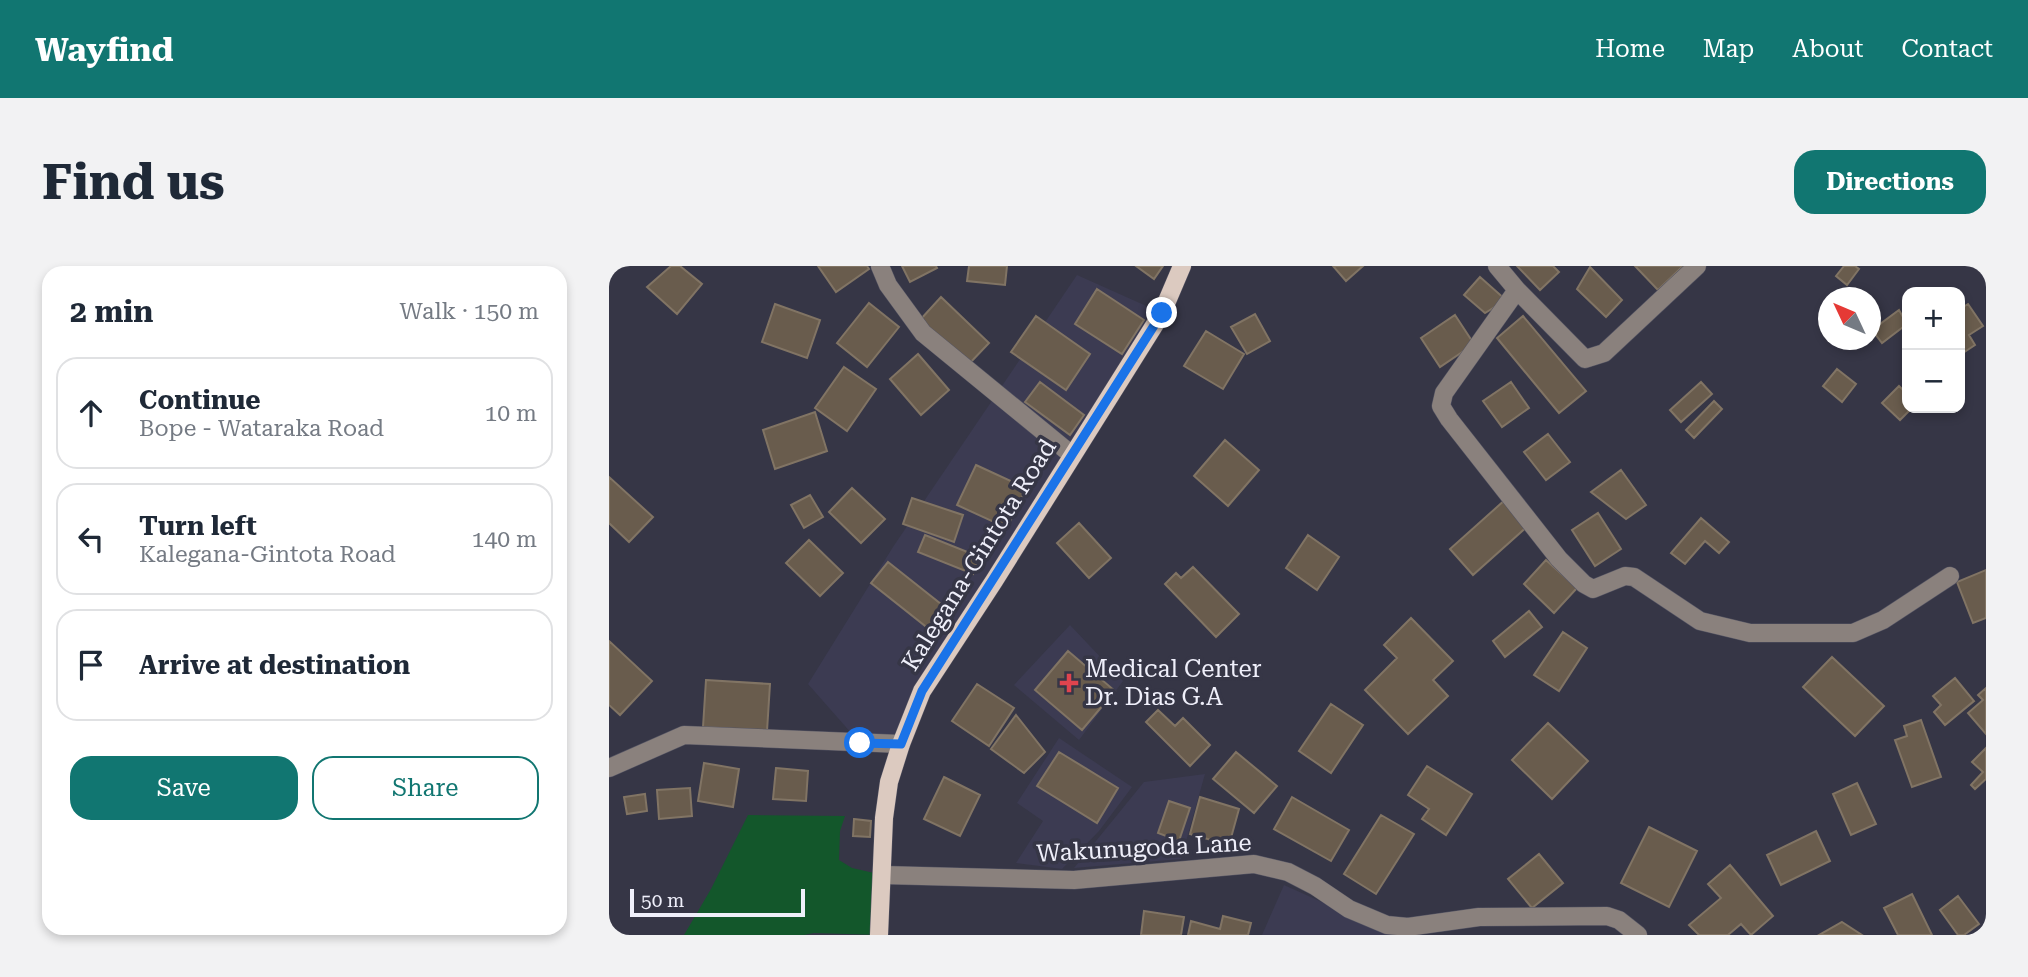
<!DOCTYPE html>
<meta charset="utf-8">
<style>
body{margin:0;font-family:"Roboto Serif",serif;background:#f2f2f3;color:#1f2937}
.controls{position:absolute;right:21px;top:21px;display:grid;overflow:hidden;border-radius:14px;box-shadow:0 4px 10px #0003}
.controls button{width:63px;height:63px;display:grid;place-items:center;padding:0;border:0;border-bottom:2px solid #e0e1e3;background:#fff;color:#1f2937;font:35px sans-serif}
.compass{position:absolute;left:1209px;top:21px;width:63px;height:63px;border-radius:50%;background:#fff;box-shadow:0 4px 10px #0003;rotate:314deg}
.scale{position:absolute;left:21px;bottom:18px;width:175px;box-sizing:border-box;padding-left:7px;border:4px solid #efeffa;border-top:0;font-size:19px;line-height:24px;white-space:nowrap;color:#efeffa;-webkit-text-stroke:5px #363646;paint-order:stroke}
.stop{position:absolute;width:21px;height:21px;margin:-16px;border:5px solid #1a73e8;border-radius:50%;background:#fff}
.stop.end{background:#1a73e8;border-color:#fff;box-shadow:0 2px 7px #0008}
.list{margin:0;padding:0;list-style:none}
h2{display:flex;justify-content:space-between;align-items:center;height:91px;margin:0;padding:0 28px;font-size:30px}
h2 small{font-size:23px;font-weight:400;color:#747a83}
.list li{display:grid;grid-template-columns:46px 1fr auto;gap:21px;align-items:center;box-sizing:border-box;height:112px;margin:0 14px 14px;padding:0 14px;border:2px solid #e0e1e3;border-radius:21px}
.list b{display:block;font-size:26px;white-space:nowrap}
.list p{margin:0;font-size:23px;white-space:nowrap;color:#747a83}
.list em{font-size:23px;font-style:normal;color:#747a83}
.actions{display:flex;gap:14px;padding:21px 28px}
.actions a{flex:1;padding:16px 0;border:2px solid #117671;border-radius:21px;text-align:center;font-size:24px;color:#117671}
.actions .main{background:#117671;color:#fff}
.icon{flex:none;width:38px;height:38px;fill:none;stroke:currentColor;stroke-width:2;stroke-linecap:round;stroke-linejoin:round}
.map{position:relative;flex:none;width:1377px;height:669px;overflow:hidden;border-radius:21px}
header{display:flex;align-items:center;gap:42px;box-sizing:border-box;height:98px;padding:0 35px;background:#117671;color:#fff}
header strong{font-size:33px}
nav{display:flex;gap:38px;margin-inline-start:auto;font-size:24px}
.intro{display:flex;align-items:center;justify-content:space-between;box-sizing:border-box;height:168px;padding:0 42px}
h1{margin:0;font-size:49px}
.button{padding:18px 32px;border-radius:21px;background:#117671;color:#fff;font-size:24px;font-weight:700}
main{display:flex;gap:42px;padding:0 42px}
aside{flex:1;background:#fff;border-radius:21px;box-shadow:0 4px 10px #0003}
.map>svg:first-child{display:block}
.built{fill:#3c3b52}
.green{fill:#13572b}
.building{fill:#695c4d;stroke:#817464;stroke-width:2}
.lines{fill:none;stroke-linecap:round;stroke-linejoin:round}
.minor-casing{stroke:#545463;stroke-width:19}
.major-casing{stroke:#545463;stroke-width:19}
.minor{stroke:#8a817d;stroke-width:18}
.major{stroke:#dccac0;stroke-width:18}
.route{stroke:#1a73e8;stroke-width:9}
.health-dot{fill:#e0444e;stroke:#363646;stroke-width:2.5}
.labels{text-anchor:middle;stroke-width:7;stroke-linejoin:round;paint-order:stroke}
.street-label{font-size:24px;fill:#efeffa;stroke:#363646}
.poi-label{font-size:24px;fill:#efeffa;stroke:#363646;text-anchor:start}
</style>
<header>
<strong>Wayfind</strong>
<nav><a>Home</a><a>Map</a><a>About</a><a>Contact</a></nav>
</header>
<div class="intro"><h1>Find us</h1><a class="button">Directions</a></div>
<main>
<aside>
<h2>2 min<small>Walk · 150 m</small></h2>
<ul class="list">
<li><svg class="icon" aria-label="ahead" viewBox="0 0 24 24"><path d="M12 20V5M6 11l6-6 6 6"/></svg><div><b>Continue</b><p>Bope - Wataraka Road</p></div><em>10 m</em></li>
<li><svg class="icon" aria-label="left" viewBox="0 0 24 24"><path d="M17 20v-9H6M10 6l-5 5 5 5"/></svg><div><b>Turn left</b><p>Kalegana-Gintota Road</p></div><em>140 m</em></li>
<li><svg class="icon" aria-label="arrive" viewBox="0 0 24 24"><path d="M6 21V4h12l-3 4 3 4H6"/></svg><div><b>Arrive at destination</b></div></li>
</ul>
<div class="actions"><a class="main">Save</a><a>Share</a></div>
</aside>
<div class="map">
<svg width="1377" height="669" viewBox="0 0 1377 669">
<rect width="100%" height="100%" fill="#363646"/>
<!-- built -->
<path class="built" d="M468,9L553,47L463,189L292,478L251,477L199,418L284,281Z
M461,359L514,415L470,474L405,419Z
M450,472L523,521L490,565L453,603L407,597L434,555L408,537Z
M596,508L572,593L465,602L535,516Z
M675,619L786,669H653Z"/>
<!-- green -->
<path class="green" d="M139,549L236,550L231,565L230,594L243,602L274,609L270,669L205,667L195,669H75L102,623Z"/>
<!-- building -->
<path class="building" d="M62,0H71L93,18L68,48L38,21Z
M209,0H258L260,3L227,26Z
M293,0H327L328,2L301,16Z
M360,0H398L396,19L358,15Z
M527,0H554L545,13Z
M724,0H754L737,15Z
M908,0H944L950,6L931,24Z
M1026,0H1074L1049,24Z
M1235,0H1246L1250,3L1238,19L1227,10Z
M981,1L1013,34L997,51L968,23Z
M871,11L897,34L876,47L855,29Z
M488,23L535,54L513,88L466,58Z
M332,31L380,77L359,99L311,54Z
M260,37L290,61L258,101L228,77Z
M166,38L211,54L198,92L153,76Z
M1359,38L1374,60L1360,69L1366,79L1351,89V43Z
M1290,44L1298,58L1273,77L1263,64Z
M646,48L661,75L638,88L622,61Z
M846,49L865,78L831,101L812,72Z
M427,50L481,88L457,124L402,86Z
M914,50L977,125L950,147L888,72Z
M597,65L635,88L614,123L575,100Z
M309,88L340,124L312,149L281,113Z
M235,101L267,123L238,165L206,142Z
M1228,103L1247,118L1233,136L1214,120Z
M431,116L475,149L461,169L416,136Z
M902,116L920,142L893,161L874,135Z
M1092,116L1103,128L1072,156L1061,144Z
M1290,120L1298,128V142H1303L1291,154L1273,137Z
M1105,135L1113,143L1085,172L1077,164Z
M206,146L218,185L166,203L154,164Z
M939,168L961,196L937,214L915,186Z
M616,174L650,204L619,240L585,210Z
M367,199L417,222L398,262L348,239Z
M1012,204L1037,239L1017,253L982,226Z
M0,211L44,251L20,276L0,257Z
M243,222L276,253L252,277L220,246Z
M201,229L214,251L195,262L182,239Z
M303,232L354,249L345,276L294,258Z
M897,233L920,259L864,309L841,283Z
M989,247L1012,283L986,300L963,264Z
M1092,252L1120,276L1110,287L1096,275L1076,298L1062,287Z
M470,257L502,292L480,312L448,277Z
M316,269L371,291L364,308L309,286Z
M699,269L730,291L708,324L677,302Z
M200,274L234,307L211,330L177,297Z
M937,294L968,322L945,347L915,318Z
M279,296L342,346L325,367L262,317Z
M584,301L630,348L607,371L556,318L567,307L572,312Z
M1377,304V352L1364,357L1348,316Z
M920,345L933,361L896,391L884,375Z
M802,352L844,395L824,414L839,430L799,468L756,424L788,392L775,379Z
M954,366L978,382L950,425L925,409Z
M0,375L43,415L11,449L0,439Z
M459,385L506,425L473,464L426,424Z
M1223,391L1275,440L1246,470L1194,421Z
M1346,412L1365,435L1336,459L1325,446L1332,439L1324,430Z
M97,414L161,418L158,465L94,461Z
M368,418L405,442L380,480L343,455Z
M1377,422V468L1359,447L1374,434L1369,429Z
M722,438L754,459L722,507L690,485Z
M549,444L566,460L574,452L601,479L581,500L537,456Z
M407,449L436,486L415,507L382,483Z
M1312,454L1332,511L1303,521L1286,474L1298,470L1295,460Z
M939,457L979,495L943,533L903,494Z
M1377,482V513L1366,523L1362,519L1374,506L1363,496Z
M450,486L509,522L488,557L428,520Z
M627,486L668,520L645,547L604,513Z
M95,497L130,503L124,541L89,535Z
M818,500L863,528L837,569L813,553L820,543L799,529Z
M167,502L199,505L197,535L164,533Z
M335,511L371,529L351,570L315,553Z
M1248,517L1267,558L1242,569L1224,528Z
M81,522L83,550L50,553L48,524Z
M36,528L38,545L18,548L15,531Z
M591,531L630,543L620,579L581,568Z
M683,531L740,564L722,595L665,563Z
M560,535L581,542L570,575L549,567Z
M772,549L805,568L767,628L735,608Z
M245,553L262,555L261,571L244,570Z
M1040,561L1088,585L1060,641L1012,617Z
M1207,565L1221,595L1172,619L1158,589Z
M930,588L954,617L923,642L899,613Z
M1121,599L1164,650L1142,669L1132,658L1119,669H1090L1080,659L1112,632L1099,618Z
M1303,628L1323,669H1289L1275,642Z
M1349,630L1370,658L1355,669H1349L1331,644Z
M535,645L575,651L572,669H532Z
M614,650L642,657L639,669H579L582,655L611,663Z
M1233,656L1253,669H1210Z"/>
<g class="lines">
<!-- minor casing -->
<g class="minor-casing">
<path id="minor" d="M271,0L279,19L314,67L463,189
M888,0L908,24L976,93L995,87L1088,0
M908,24L835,127L832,140L840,153L950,293L975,318L984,323L1016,310L1025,311L1091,355L1141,367H1244L1274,354L1341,310
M0,502L75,469L292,478
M274,609L465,614L645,598L679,606L706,620L740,643L778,659L799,661L870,651L998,650L1010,654L1029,669"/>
</g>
<!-- major casing -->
<g class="major-casing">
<path id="major" d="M270,669L275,552L280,516L292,478L313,425L385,315L553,47L573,0"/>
</g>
<!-- minor -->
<use href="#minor" class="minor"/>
<!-- major -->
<use href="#major" class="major"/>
</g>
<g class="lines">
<!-- route -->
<path class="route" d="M251,477L292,478L313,425L553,47"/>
</g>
<!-- markers -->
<path class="health-dot" d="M456.5 406.5h7v7h7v7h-7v7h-7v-7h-7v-7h7z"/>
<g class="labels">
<!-- street labels -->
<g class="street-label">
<text transform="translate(370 289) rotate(-58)" y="8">Kalegana-Gintota Road</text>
<text transform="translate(535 582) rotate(-3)" y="8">Wakunugoda Lane</text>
</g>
<!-- poi labels -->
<g class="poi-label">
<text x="476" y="411">Medical Center<tspan x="476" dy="28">Dr. Dias G.A</tspan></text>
</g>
</g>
</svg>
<div class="controls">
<button>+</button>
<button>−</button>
</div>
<svg class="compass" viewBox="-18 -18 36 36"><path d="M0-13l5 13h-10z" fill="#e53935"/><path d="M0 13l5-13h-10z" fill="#747a83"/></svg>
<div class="scale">50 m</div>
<div class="stop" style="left:251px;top:477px"></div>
<div class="stop end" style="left:553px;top:47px"></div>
</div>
</main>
